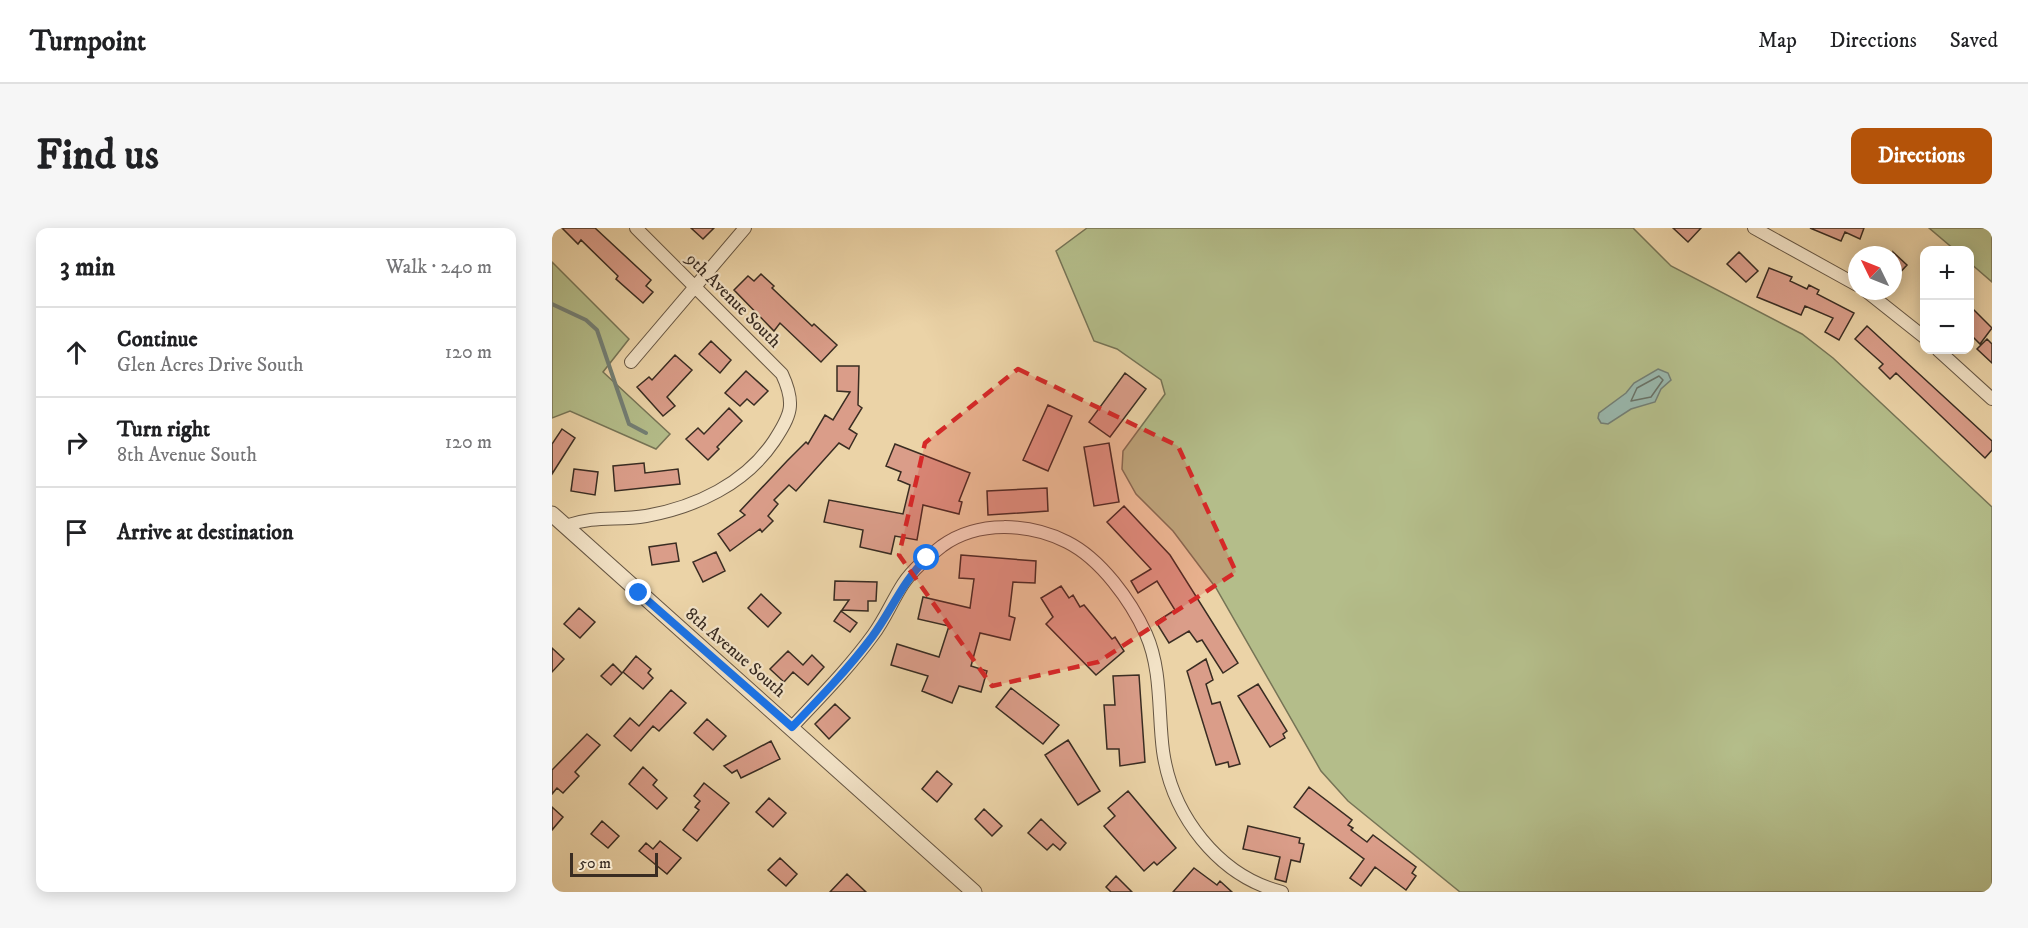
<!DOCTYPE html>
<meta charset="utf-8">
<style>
body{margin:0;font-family:"IM FELL DW Pica",serif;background:#f6f6f6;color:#202124}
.controls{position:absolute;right:18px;top:18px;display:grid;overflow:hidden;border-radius:12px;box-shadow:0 3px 15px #0003}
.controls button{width:54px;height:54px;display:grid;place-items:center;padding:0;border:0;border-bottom:2px solid #e0e0e0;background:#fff;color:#202124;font:30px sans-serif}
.compass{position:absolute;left:1296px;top:18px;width:54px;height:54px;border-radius:50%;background:#fff;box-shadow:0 3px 15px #0003;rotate:313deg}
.scale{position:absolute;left:18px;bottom:15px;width:88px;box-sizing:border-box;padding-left:6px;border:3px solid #392c22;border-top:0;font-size:16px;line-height:21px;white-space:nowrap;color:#392c22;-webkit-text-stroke:4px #f2e2c6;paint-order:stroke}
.stop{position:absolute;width:18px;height:18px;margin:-14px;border:4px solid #1a73e8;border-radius:50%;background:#fff}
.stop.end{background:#1a73e8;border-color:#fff;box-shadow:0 2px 6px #0008}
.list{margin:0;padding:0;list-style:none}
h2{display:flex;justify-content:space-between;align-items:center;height:78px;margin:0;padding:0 24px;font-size:26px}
h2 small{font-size:20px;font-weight:400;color:#757577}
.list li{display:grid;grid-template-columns:39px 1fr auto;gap:18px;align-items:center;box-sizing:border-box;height:90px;padding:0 24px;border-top:2px solid #e0e0e0}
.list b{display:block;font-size:22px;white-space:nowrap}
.list p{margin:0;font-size:20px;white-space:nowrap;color:#757577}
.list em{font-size:20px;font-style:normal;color:#757577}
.icon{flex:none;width:33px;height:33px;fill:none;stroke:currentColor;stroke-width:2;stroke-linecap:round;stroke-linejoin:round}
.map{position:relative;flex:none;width:1440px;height:664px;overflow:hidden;border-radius:12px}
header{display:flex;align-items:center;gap:36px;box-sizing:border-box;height:84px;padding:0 30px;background:#fff;border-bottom:2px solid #e0e0e0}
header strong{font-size:28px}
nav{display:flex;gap:33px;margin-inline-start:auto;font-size:21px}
.intro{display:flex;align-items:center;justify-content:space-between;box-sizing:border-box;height:144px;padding:0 36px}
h1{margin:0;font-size:42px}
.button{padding:15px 27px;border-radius:12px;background:#b45309;color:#fff;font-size:21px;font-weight:700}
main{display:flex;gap:36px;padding:0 36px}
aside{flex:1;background:#fff;border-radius:12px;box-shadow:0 3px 15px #0003}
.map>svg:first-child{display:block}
.green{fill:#b4bd8a;stroke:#767456;stroke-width:1.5}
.water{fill:#99b7ac;stroke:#737f75;stroke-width:1.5}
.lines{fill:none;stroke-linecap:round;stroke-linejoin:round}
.shore{stroke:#697267;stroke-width:1.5}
.stream{stroke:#737f75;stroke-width:4}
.building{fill:#da9d89;stroke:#392c22;stroke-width:1.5}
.minor-casing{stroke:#665643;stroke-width:14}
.tertiary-casing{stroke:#665643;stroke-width:17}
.minor{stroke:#f2e2c6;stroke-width:12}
.tertiary{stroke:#f2e2c6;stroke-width:15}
.route{stroke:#1a73e8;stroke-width:8}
.marked{fill:#d62828;fill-opacity:0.2;stroke:#d62828;stroke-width:4.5;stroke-dasharray:12 8;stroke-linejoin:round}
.labels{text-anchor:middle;stroke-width:4.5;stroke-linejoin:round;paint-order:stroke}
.street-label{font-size:18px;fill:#392c22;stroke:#f2e2c6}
</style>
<header>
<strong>Turnpoint</strong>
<nav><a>Map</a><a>Directions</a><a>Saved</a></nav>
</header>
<div class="intro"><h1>Find us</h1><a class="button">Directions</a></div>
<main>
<aside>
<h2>3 min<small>Walk · 240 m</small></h2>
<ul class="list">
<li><svg class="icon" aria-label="ahead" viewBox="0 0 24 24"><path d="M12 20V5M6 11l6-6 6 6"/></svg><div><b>Continue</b><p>Glen Acres Drive South</p></div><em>120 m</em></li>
<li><svg class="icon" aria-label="right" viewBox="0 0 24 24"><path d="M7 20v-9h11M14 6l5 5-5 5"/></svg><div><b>Turn right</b><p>8th Avenue South</p></div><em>120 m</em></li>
<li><svg class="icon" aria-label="arrive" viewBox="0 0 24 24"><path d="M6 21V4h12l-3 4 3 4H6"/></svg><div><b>Arrive at destination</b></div></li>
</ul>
</aside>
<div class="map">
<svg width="1440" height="664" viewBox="0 0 1440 664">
<rect width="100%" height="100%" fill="#ebd3a7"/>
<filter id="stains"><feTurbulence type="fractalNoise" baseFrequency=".00333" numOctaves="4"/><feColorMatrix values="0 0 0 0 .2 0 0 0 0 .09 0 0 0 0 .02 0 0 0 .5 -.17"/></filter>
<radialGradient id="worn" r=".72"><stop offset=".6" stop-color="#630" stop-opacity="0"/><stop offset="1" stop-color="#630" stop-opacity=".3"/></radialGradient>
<!-- green -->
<path class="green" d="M535,0H1081L1119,38L1250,106L1281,130L1440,279V664H908L796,573L769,543L664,360L621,303L584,266L570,241L571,223L613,166L609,152L565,121L542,113L504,23Z
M1377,0H1440V54L1418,35V22H1403Z
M0,34L77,111L51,144L118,206L104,221L18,183L0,190Z"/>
<!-- water -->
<path class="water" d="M1106,141L1116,145L1119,152L1109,161L1103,174L1079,181L1056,196L1049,195L1046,190L1047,185L1074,165L1082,155Z"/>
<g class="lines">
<!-- shore -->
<path class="shore" d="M1107,148L1111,152L1099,169L1079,173L1085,160Z"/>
<!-- stream -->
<path class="stream" d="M0,76L34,92L45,102L77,196L94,205"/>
</g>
<!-- building -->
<path class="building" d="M10,0H43L99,52L94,58L101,64L91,75L64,51L66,48L29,12L26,16Z
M139,0H162L151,11Z
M1121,0H1149L1136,14Z
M1258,0H1312L1308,11L1293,4L1289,13Z
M1187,24L1206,43L1194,54L1175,36Z
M1341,24L1355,37L1341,52Z
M1217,40L1240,49L1238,53L1255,61L1257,57L1267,62L1265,66L1302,85L1287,112L1273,104L1281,90L1253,78L1249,87L1205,69Z
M209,46L222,58L220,60L260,98L262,96L285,117L269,134L228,95L222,103L182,62L196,48L202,53Z
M1418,78L1440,100L1428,116L1418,106Z
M1315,98L1440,213V222L1433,230L1344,145L1338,151L1327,140L1331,136L1303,111Z
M1435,111L1440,116V135L1425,121Z
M159,113L179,132L168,145L147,126Z
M123,127L140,142L115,169L123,178L111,188L85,159L97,149L100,152Z
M285,138H307L306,177L310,180L297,201L305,206L297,221L287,215L244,263L237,257L222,272L226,276L216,288L221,293L210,304L208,301L178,323L166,306L193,287L188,283L235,233L254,214L256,216L273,187L281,192L298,164L285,163Z
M194,143L216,163L202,177L195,171L188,178L173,165Z
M573,145L594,161L558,209L537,194Z
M496,177L520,188L496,243L471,232Z
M177,180L190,193L165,219L167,221L156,232L134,211L146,200L152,206Z
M10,201L23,210L0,246V216Z
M557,215L567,274L542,278L532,219Z
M343,216L418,245L407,273L410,274L407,286L371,277L365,312L343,308L339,326L308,319L311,302L272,294L277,272L351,286L358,257L346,252L349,244L334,238Z
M92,235L93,245L126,241L128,256L63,263L61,238Z
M22,241L46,244L43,267L19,263Z
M495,260L496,283L436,287L435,263Z
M572,278L618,327L686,435L671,445L650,412L645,414L637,403L617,415L604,394L623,382L605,353L586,365L579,353L599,341L555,294Z
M124,315L127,333L100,337L97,319Z
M164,324L173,343L151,354L141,334Z
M409,327L484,333L483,355L461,354L457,388L463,390L458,412L428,405L419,438L435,443L429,464L407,458L400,475L370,463L376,448L339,437L345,416L387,429L397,398L366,391L371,369L418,380L422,351L407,350Z
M283,353L325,354L324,373H316V383L290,382L297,372H282Z
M509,358L517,370L521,367L528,379L532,377L560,411L563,409L572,423L544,447L494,396L501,389L489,370Z
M209,366L229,385L216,399L196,380Z
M27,380L43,394L28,410L12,396Z
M289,383L305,395L298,404L282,393Z
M0,420L12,431L0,444Z
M236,423L251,437L260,427L272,439L256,457L241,444L232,454L218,441Z
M84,428L99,441L96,445L101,450L91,461L71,444Z
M654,431L661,452L654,456L660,476L668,474L688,536L677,539L676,534L664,537L635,443Z
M61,436L70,445L59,457L49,448Z
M587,447L593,534L568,538L567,521H555L552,477H563L561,448Z
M706,456L735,503L731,506L733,510L718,519L686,468Z
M459,460L507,497L491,516L444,479Z
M119,462L134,475L107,503L101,498L79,523L62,508L78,490L87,498Z
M283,476L298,490L277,511L263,496Z
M155,491L174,508L161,522L142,505Z
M35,506L48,517L23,544L27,548L11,565L5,560L0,566V542Z
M516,512L548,563L526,577L493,527Z
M219,513L228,531L189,550L185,542L180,545L172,538Z
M91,539L105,552L101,557L115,570L105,581L77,556Z
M385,543L400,556L385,574L370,561Z
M152,555L177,575L145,613L131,602L147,582L143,579L148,573L142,568Z
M757,559L800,592L796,597L801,600L799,602L815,614L821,607L864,639L860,645L864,648L854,662L823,639L809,658L798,650L812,631L742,579Z
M576,563L624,620L605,637L602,634L592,643L552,598L563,588L556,580Z
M217,570L234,585L221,599L204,584Z
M0,579L11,589L0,602Z
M432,581L450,598L440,608L423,591Z
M489,591L514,615L508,622L501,616L495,622L476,605Z
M50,593L67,608L56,620L39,606Z
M696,598L748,610L747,615L752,616L748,634L739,632L734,654L723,651L728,629L691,621Z
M108,613L129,630L115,646L87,623L94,615L101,621Z
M228,630L245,646L234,658L216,642Z
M642,640L665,657L668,653L680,664H621Z
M295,646L314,664H278Z
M564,648L580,664H559L554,659Z"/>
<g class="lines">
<!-- minor casing -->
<g class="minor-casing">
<path id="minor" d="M1202,0L1305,57
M1314,63L1372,109
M1386,122L1440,171
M79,134L193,0
M13,298C44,287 64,293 94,288C144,279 193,256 222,213C239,187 244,176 230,146L84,0
M240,499C268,469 297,440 321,407C333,391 340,373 351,356C361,341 376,329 390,318C426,292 477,295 515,314C549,331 579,373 594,406C610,442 606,485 611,523C620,587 666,648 730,664"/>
</g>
<!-- tertiary casing -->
<g class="tertiary-casing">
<path id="tertiary" d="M0,286L422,664"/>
</g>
<!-- minor -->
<use href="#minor" class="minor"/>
<!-- tertiary -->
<use href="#tertiary" class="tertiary"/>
</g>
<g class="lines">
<!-- route -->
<path class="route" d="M87,365L240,499C268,470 296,441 320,409C340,382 350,354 375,330"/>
</g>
<!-- marked area -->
<path class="marked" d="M466,141L626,218L684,344L546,434L440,458L347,327L373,215Z"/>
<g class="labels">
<!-- street labels -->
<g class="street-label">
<text transform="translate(182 72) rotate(45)" y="6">9th Avenue South</text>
<text transform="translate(184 424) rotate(41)" y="6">8th Avenue South</text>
</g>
</g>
<rect width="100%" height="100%" filter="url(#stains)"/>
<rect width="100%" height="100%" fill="url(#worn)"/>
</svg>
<div class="controls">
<button>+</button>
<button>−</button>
</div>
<svg class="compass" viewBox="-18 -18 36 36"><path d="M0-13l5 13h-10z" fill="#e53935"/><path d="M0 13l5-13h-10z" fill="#757577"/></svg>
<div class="scale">50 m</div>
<div class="stop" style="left:375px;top:330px"></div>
<div class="stop end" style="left:87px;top:365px"></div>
</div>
</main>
